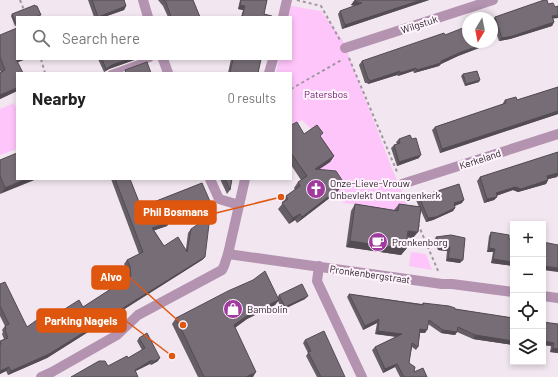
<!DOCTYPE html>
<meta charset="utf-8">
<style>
body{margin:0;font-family:Barlow,sans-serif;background:#f2f2f2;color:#222}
.controls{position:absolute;right:12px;bottom:12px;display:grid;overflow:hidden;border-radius:0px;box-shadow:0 2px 6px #0003}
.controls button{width:36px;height:36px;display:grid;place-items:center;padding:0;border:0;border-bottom:1px solid #e0e0e0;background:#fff;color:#222;font:20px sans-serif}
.compass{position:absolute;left:462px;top:12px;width:36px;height:36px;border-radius:50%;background:#fff;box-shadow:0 2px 6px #0003;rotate:190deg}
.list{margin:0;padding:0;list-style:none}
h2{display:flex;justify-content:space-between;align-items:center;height:52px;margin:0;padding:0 16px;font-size:17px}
h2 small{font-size:13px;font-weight:400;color:#767676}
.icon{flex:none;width:22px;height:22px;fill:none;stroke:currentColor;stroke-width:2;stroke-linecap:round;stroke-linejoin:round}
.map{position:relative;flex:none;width:558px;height:377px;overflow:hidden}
.search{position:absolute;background:#fff;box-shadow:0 2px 6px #0003;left:16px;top:16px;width:276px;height:44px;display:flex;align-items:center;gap:10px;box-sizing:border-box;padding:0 14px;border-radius:0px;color:#767676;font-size:15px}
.panel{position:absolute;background:#fff;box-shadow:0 2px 6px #0003;left:16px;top:72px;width:276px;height:108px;border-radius:0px}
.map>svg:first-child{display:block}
.green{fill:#fdc5f9}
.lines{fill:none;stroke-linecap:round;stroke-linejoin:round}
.path{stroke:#9f979d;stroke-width:2;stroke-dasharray:3 3;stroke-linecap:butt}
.service{stroke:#b393b0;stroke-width:6}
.minor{stroke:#b393b0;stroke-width:10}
.tertiary{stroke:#b393b0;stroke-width:10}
.wall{fill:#655e65}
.shaded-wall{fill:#534c53}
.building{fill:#766d76;stroke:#534c53}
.labels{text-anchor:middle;stroke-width:4;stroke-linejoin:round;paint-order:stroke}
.street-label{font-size:10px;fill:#2b272a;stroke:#fff4fe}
.park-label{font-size:10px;fill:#6a1569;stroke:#fff4fe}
.poi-label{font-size:10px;fill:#2b272a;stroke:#fff4fe;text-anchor:start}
.leader{fill:none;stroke:#df560e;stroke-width:1.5}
.callout-dot{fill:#df560e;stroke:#fff4fe;stroke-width:1.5}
.callout{fill:#df560e;stroke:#df560e;stroke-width:1.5}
.callout-label{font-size:11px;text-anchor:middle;font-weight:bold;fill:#fff}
</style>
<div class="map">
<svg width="558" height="377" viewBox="0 0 558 377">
<rect width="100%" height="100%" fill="#f2e7f0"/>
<!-- green -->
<path class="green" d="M291,6L321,11L343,41L393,171L411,212L344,203L319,170L313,131L302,120L291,127V73H276L279,59H291V17H288Z
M14,103L17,110V149L0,155V109Z
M411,252L426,254L432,270L409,266Z"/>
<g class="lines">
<!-- path -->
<path class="path" d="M20,0L24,10
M297,0L321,6L340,40
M349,58L398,174
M41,59L45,73
M291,89L343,59
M406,194L411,207
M418,224L439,273"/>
<!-- service -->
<path class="service" d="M111,73L150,59"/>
<!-- minor -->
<path class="minor" d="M143,0L148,17
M345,48L493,0
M163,59L168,73
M210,179L219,199L239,205
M402,184L558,134
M228,254L442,284H452L513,292
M319,266L317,281L362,377
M543,296L558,298"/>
<!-- tertiary -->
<path class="tertiary" d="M283,17L287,0
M269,73L273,59
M41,377L52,372L117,335L138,315L222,270L224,266L228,254L245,179"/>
</g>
<!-- wall -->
<path class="wall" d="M88,0H124L126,6L124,10L104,17H94Z
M158,0H193L200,17H168L163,6Z
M240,0H267L264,14L271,17H241L243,10L238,9Z
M429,0L342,29L338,14L340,11L355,6L351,5L354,1Z
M548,4L555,7L553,19L554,22L552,26L510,39L499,41L492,21L495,17Z
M12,14L39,16L38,17H17V25L15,26L11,16Z
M0,35L26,59L18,62L17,91L0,99V73L1,72L0,71Z
M445,35L468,42L479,48L458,56L441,64L439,66L414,73L413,71L398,76L397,75L368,84L367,83H365L359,65L362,61Z
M98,59H137L109,69L104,72Z
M231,59H261L258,73H228Z
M463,74L479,82L465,86L461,76Z
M558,87V114L440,153L432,130L435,127L503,104V103L505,100H517Z
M291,125L304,134L321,137L334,156L330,162L319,169L341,187L336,193L297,223L295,220L289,224L278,209L283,203L282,202L286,196L295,190L294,188L298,182L301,180L291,165Z
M399,139L419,158L397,166L391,148L394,145L397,144L396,142Z
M558,152V175L557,177L548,179V180L546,184L518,192L513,190L496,196L497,197L494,200L484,203L477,181L480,177Z
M0,160L17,179L0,194Z
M111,179H130L141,207L202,183L209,210L190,217L192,205L167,215L170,222L167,226L154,230L164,246L186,249L188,233L191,229L205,257L202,260L47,358L8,375L6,371L0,374V342L4,339L2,334L3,332L2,330L5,326L0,316V284L27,327L46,325L58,317L57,316L60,312L83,307L128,278L127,270L124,264L127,260L139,254Z
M220,179H232L230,190L227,194Z
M419,197L462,203L455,206V208L453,211L433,220L426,222L421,211L413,238L407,237L406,249L401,255L346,247L351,211L355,204L394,210L399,204L419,207L416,200Z
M491,232L509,239H513V266L491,263L493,252H487L489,236Z
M451,235L460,263L446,261L447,251L438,250L434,241L436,237Z
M349,294L422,304L423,303L455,309L513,318V345L473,339L457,332L455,335L441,333L428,324L425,333H420L418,347L416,350L412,347L409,363L414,372L427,377H400L395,367L383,373L372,350L375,347L396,337L375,334L377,323L363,330L347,297Z
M279,295L305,299L282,310L278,301L275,305L247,319L235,328L253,377H198L172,324L176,318L278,297Z
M543,322L558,324V353L550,352L551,346L543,345Z
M139,338L158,361L151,365L150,364L108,366L128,358L142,350L137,341Z
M305,340L345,377H317L306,356L308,353L303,343Z"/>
<!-- shaded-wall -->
<path class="shaded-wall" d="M421,0H429L342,29L345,25Z
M354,1L362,3L359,7L351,5Z
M240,5L245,6L243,10L238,9Z
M126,6L124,10L104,17H98Z
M558,15V18L550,19L552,16Z
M554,22L552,26L510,39L499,41L502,38Z
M482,45L479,48L458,56L441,64L439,66L414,73L417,70L441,61L461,52Z
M17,59H26L13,64Z
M129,59H137L109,69L104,72L106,69L112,65Z
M416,68L413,71L398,76L400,73Z
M400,71L397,75L368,84L370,81Z
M480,80L479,82L465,86L466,84Z
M17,88V91L0,99V95Z
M558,111V114L440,153L442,149Z
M421,155L419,158L397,166L399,162Z
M334,156L330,162L311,175L315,169Z
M558,173V175L557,177L544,180L547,176Z
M26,179H37L0,194L5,188Z
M548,180L546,184L518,192L513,190L493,197L496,193L515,187Z
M341,187L336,193L297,223L302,217Z
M497,197L494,200L484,203L487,199Z
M464,200L462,203L451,207L454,203Z
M195,201L192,205L164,216L166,212Z
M212,206L209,210L190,217L193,213Z
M455,208L453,211L433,220L426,222L428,218Z
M300,214L295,220L289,224L293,218Z
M170,222L167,226L150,232L152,228Z
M408,231L418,232L413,238L404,237Z
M350,241L406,249L401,255L346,247Z
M440,246L450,247L447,251L438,250Z
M489,248L495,249L493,252H487Z
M205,257L202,260L47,358L8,375L11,371Z
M448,258L463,260L460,263L446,261Z
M493,259L513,262V266L491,263Z
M543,266L558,268V272L543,270Z
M308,296L305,299L282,310L285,307Z
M279,300L275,305L247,319L230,331L234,325L251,313Z
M379,319L377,323L363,330L365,326Z
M420,329L427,330L425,333L418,332Z
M443,330L457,332L455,335L441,333Z
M378,331L402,334L400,337L375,334Z
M475,335L513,341V345L473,339Z
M543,341L554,343L551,346L543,345Z
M553,348L558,349V353L550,352Z
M160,358L158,361L151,365L153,362Z
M152,360L150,364L132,373L135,370Z
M397,364L395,367L383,373L385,369Z
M9,367L6,371L0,374V371Z
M256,372L253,377H246Z"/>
<!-- building -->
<path class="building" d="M92,0H124L126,6L98,17Z
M163,0H193L200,17H171L166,2Z
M241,0H267L264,14L272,16L271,17H242L245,6L240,5Z
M357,0H421L345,25L340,11L362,3L354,1Z
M544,0H547L548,4L553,3L555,7L558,6V15L552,16L554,22L513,36L502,38L495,17Z
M35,5V6H37L41,15L34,17H17V23L16,24L12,14Z
M468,26V42H481L482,45L461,52L441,61V63L417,70L416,68L400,73V71L370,81L369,79H368L362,61L444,33L445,35Z
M17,28V59H16L23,73H17V88L0,95V73L5,70L0,57V35Z
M102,59H129L112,65L106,69Z
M233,59H261L258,73H230Z
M147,62L151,73H126L125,70Z
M477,71L480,80L466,84L463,74Z
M558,87V111L442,149L435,127L506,103L505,100L516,97L517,100Z
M297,122L304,134L317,125L323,133L320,136L334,156L315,169L336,171L342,180L341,187L302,217L300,214L293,218L282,203L288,199L286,196L300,186L298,182L307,176L291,153V125Z
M410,135L412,139L416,138L421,155L399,162L394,145L400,143L399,139Z
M558,152V173L547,176L548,180L521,189L515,187L496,193L497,197L487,199L480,177Z
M17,153V179H26L5,188L0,176V160Z
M115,179H130L141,207L202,183L212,206L193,213L195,201L166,212L170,222L152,228L164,246L178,237L187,252L191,229L210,216L205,257L49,354L11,371L9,367L0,371V345L1,344L0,341L8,338L5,330L6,329L5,326L9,324L0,306V284L5,282L27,327L41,317L46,325L61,315L60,312L79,300L83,307L131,276L130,266L127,260L143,252Z
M225,179H232L230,190Z
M459,184L464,200L454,203L455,208L436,217L428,218L419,197Z
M355,204L398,211L399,204L421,207L418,232L408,231L406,249L350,241Z
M491,232L509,235V239H513V262L493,259L495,249L489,248Z
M451,235L465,238L463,260L448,258L450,247L440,246L436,237Z
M543,242L558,245V268L543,266Z
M265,271L279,300L251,313L234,325L256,372L246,377H204L176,318L228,291L253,280Z
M302,284L308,296L285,307L279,295Z
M349,294L423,305V303L449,306L455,308V309L513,318V341L475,335L458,327L457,332L443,330L429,320L427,330L420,329L418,347L412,343L409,363L415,367L414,372L423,368L427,377H404L397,364L385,369L375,347L402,334L378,331L379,319L365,326Z
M543,322L558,324V349L553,348L554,343L543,341Z
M324,331L345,377H321L308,352L311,351L305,340Z
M147,333L160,358L153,362L152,360L135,370L138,377H71L99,361H105L108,366L127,356L128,358L145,348L139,338Z"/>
<!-- icons -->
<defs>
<g id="church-disc" transform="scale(1)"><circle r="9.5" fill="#a03a9e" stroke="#fff4fe"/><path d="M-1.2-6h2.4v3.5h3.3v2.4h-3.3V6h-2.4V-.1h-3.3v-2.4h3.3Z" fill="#fff"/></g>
<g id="cafe-disc" transform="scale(1)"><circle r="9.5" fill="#a03a9e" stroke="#fff4fe"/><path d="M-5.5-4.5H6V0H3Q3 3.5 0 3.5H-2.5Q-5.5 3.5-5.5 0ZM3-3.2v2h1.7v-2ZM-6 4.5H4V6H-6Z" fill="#fff"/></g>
<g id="shop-disc" transform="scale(1)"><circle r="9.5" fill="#a03a9e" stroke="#fff4fe"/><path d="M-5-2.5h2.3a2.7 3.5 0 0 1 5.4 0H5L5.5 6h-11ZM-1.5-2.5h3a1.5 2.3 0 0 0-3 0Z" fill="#fff"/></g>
</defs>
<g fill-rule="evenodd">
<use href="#church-disc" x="316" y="189"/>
<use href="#cafe-disc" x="378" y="242"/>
<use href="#shop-disc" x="233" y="309"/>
</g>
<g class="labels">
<!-- street labels -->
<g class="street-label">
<text transform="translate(419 24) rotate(-18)" y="4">Wilgstuk</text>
<text transform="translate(480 159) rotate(-18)" y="4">Kerkeland</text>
<text transform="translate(370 274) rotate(8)" y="4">Pronkenbergstraat</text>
</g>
<!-- park labels -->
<g class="park-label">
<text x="326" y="98">Patersbos</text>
</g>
<!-- poi labels -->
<g class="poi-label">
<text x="330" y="187">Onze-Lieve-Vrouw<tspan x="330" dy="12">Onbevlekt Ontvangenkerk</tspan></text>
<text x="392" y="246">Pronkenborg</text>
<text x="247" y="313">Bambolin</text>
</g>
</g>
<!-- callouts -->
<path class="leader" d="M281 197L216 213M183 325L129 277M172 356L126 321"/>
<g class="callout-dot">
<circle cx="281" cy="197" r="4"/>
<circle cx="183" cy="325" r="4"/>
<circle cx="172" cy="356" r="4"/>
</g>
<g class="callout">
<rect x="135" y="201" width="81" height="23" rx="4"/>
<rect x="92" y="266" width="37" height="23" rx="4"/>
<rect x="37" y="309" width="89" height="23" rx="4"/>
</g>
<g class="callout-label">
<text x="176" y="216">Phil Bosmans</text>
<text x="111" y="281">Alvo</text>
<text x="81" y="325">Parking Nagels</text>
</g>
</svg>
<div class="controls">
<button>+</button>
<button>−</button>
<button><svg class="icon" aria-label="locate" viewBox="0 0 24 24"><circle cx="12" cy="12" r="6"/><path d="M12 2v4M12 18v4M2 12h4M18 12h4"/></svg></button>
<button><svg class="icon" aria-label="layers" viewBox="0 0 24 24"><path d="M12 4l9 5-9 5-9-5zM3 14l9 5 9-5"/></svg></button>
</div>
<svg class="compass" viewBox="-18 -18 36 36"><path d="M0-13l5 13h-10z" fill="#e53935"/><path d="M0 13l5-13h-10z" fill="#767676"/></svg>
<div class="search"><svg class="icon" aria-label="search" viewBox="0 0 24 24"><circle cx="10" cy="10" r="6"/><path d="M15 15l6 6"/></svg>Search here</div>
<section class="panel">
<h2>Nearby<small>0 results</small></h2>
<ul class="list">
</ul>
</section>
</div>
